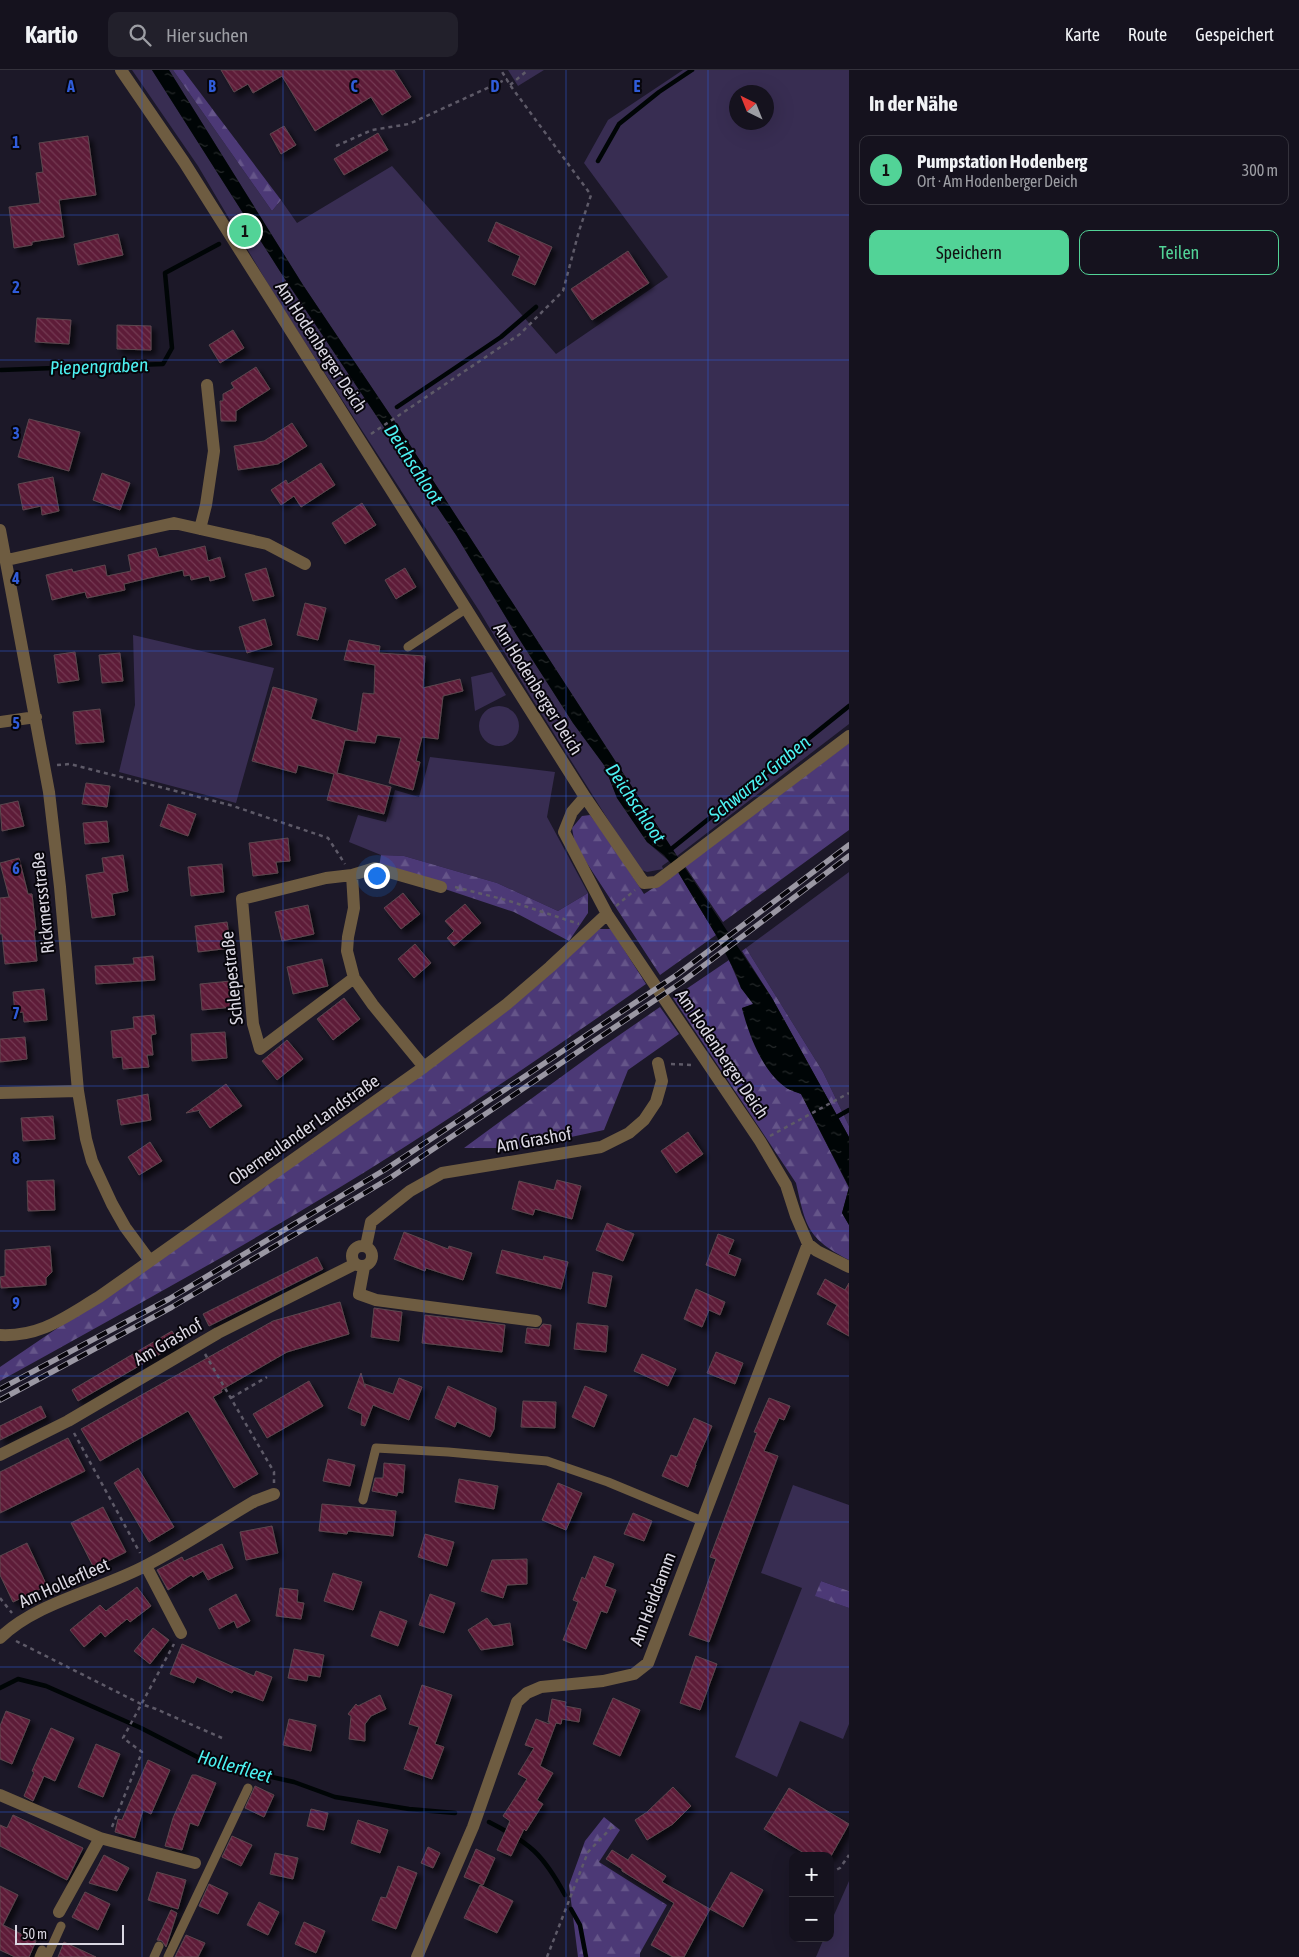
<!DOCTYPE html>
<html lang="de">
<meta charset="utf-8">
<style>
body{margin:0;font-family:"Asap Condensed",sans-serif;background:#22202b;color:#f1f3f6}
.controls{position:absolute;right:15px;bottom:15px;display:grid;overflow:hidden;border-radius:10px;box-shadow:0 5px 20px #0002}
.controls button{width:45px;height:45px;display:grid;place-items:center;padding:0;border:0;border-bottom:1px solid #34323c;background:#15121e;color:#f1f3f6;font:25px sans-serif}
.compass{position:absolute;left:729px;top:15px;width:45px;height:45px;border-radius:50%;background:#15121e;box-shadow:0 5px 20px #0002;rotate:317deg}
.scale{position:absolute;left:15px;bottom:12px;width:109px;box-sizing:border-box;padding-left:5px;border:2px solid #dad7e2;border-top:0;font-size:14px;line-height:18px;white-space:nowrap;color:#dad7e2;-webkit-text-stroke:4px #07050b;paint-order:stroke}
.you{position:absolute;left:376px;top:805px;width:18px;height:18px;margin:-12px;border:4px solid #fff;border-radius:50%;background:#1a73e8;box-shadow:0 0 0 8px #1a73e833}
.badge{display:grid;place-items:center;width:32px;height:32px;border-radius:50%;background:#52d397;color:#111;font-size:16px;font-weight:700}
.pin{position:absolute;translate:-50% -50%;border:2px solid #fff;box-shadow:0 1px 5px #0006}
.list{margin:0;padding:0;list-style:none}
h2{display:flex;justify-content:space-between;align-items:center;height:65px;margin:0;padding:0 20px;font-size:21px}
h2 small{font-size:16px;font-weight:400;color:#9d9ea4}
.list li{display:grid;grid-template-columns:32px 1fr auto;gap:15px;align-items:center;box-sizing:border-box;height:70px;margin:0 10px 10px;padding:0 10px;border:1px solid #34323c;border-radius:10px}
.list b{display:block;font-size:19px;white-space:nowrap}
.list p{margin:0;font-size:16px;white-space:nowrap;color:#9d9ea4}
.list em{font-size:16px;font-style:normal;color:#9d9ea4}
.actions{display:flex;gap:10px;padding:15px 20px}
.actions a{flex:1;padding:11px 0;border:1px solid #52d397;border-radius:10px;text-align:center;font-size:18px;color:#52d397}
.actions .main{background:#52d397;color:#111}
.icon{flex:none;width:28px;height:28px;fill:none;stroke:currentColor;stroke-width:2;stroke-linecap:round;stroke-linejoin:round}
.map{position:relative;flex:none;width:849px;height:1887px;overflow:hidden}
header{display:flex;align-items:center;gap:30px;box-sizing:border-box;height:70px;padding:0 25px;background:#15121e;border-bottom:1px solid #34323c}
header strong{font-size:24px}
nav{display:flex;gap:28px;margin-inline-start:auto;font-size:18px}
.search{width:350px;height:45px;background:#22202b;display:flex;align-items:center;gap:12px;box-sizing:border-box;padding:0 18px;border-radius:10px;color:#9d9ea4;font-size:19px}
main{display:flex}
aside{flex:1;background:#15121e}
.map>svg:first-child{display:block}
.green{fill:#382d52;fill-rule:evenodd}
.forest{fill:url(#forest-firs)}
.water{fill:url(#water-ripples)}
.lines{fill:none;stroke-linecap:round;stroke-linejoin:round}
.stream{stroke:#000506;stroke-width:4.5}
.building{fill:url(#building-back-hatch);stroke:#5c474e;filter:url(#shadow)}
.path{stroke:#5e5a68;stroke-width:2.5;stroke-dasharray:4 4;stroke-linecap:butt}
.lane{stroke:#6e5c41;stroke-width:9}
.street{stroke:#6e5c41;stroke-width:12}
.rail-casing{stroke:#9a97a3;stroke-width:5.5}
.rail{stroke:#07050b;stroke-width:4;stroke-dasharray:11;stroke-linecap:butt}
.grid{fill:none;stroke:#305cd9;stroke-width:1;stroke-opacity:0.55}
.labels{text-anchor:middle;stroke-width:4;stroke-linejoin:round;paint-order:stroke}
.street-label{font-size:18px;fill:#dad7e2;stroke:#07050b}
.water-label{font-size:19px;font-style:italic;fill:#4df1f1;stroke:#07050b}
.grid-label{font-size:16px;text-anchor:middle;font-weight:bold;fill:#305cd9;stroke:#07050b;stroke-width:4;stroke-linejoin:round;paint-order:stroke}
</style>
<header>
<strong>Kartio</strong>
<div class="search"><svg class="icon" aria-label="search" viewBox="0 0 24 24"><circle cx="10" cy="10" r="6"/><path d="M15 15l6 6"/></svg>Hier suchen</div>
<nav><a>Karte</a><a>Route</a><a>Gespeichert</a></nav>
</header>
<main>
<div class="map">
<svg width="849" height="1887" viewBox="0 0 849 1887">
<defs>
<pattern id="forest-firs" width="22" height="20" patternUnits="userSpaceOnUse" patternTransform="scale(1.25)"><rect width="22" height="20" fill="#4c3976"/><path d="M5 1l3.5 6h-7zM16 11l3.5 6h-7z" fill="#655589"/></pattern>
<pattern id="water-ripples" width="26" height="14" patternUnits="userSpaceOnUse" patternTransform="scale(1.25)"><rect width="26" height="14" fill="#000506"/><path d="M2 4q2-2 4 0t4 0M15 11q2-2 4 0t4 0" fill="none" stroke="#25292a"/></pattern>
<pattern id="building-back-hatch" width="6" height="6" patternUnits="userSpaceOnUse" patternTransform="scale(1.25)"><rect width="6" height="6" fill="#5d1a37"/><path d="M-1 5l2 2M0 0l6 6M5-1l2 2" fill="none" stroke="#743b54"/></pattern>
<filter id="shadow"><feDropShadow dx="4.5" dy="4.5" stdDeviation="2.5" flood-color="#0009"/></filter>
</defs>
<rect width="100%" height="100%" fill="#1c1828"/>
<!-- green -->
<path class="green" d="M132,0H152L283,206L456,465L516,564L573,653L604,695L617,728L647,772L669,791L662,796L663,799L647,802L639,799L531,627L480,542L278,231L198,96Z
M169,0H173L272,141L281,130L297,153L392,96L556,284L668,207L584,93L608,50L683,0H849V654L677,786L397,355L303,215ZM736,22H766V52H736Z
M508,0H544L518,16Z
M133,565L274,598L236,733L119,702L135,635Z
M492,602L506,625L475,641L471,607Z
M479 656a20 20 0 1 1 40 0a20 20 0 1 1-40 0Z
M430,687L555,702L547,747L588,823L558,841L497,813L404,786L381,785L349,772L358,745L386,752L395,720L419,727Z
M849,802V1056L823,1002L746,878Z
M793,1415L849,1435V1521L821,1511L816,1526L849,1538V1654L843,1669L800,1651L777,1707L735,1687L802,1518L761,1503Z
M849,1811V1887H816L824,1868H830V1854Z"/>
<!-- forest -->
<path class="forest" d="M173,0H183L281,130L272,141Z
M849,673V760L723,852L685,796Z
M590,745L609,770L644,824L678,802L716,865L660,905L575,775L572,758L582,746Z
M381,785L404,786L497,813L558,841L588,823V843L569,871L514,842L379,797Z
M599,859H611L646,914C566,970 485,1026 403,1078C272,1162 135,1236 0,1311V1297L152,1194Z
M746,878L823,1002L849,1056V1067L772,928L742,881Z
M729,890L741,918L754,934L742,938C752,964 760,998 784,1016C788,1020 796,1021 801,1024L849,1118L842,1143L849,1155V1190C807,1168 806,1157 796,1113L673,928Z
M660,937L679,964L628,1000L604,1060L519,1078H464L602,977Z
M821,1511L849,1521V1538L815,1526Z
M604,1747L620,1760L599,1792L667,1835L640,1883V1887H578L569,1815L585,1771Z"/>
<!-- water -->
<path class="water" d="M152,0H169L303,215L397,355L677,786L772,928L849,1067V1155L842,1143L849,1117L801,1024C796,1022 788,1020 784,1016C762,1000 748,963 742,938L753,934L741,918L736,904L716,865L678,802L664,785L647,772L617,728L604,695L573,653L516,564L456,465L283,206Z"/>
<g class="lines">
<!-- stream -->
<path class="stream" d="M598,91L619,54L659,22L692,0
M1,300L163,294L172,278L165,203L219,174
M397,337L501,267L536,237
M670,780L849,636
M833,1049L849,1040
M0,1618L18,1609L46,1616L141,1658L209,1693L294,1712L335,1727L409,1739L455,1743
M489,1752C530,1773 543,1784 565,1825
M571,1839L580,1855L586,1887"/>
</g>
<!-- building -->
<path class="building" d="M221,0H394L411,27L382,45L371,27L315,61L282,6L253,23L248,14L234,22Z
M284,56L296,75L281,84L270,64Z
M378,63L388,80L344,105L334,89Z
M88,66L96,125L59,130L64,167L32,172V175L14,178L9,137L40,133L36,103L43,102L39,73Z
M496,152L552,177L535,215L512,205L520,186L488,171Z
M118,164L123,185L78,195L74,174Z
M628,181L649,213L592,250L571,219Z
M37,248L71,250L69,274L35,272Z
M117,255L151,256V280L117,279Z
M233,260L244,278L220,293L209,275Z
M256,297L270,319L236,341V351H221L220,331H223V324L234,318L231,313Z
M29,349L80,362L69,401L18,387Z
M292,353L307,376L278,394L238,400L234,376L264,371Z
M321,393L335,415L301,437L294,426L281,435L271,420L286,410L288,414Z
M102,403L130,413L120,440L93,430Z
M53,407L59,441L42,445L41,436L23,440L18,414Z
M362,433L376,455L345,474L332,453Z
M205,476L208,491L220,487L225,507L210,511L209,506L191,510L190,505L184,506L183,500L124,514L125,520L87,528L85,522L52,530L46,505L72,499L73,502L105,495L107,506L131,501L128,485L156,478L159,487Z
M266,498L274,526L253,531L245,504Z
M405,498L416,517L396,529L385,510Z
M305,533L326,538L318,570L297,565Z
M265,549L272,575L247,583L239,557Z
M349,570L380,576L379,583L425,586L423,618L460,609L463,621L443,626L438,669L422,667L416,691L420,692L413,720L389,713L401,668L377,665L375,673L345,670L337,703L391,717L384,744L327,730L334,704L298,695L296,703L252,691L273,617L317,629L311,649L357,662L363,623L374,624L375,595L344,590Z
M75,582L79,610L58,613L54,585Z
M120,583L123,611L102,613L99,585Z
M100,639L104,672L76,674L73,642Z
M86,713L110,716L107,737L82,734Z
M18,731L24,756L2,761L0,735Z
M168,734L196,744L188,766L160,756Z
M107,751L109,772L85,774L83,753Z
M288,768L290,791L276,792L278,803L253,806L249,773Z
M123,785L128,821L112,824L115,845L92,848L86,805L104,802L102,788Z
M19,788L28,824H32L36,860H34L37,891L5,894L2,864H0V828L9,827L0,793Z
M222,794L224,822L191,826L188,797Z
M403,823L420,844L401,859L384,838Z
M465,834L481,853L454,876L447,868L454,861L445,851Z
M308,835L314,864L282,871L275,842Z
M227,852L231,878L198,882L195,856Z
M415,874L431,893L414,908L398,889Z
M153,886L155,910L96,914L95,896L134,894L133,888Z
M322,889L328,916L293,924L287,897Z
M231,911L234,937L202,940L200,914Z
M44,919L47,950L24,952L23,942L15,943L13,922Z
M344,928L360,949L333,970L317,949Z
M154,945L156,964L151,965L153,985H147L149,997L123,999L122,987L113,988L111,961L134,958L133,947Z
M225,962L227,988L192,991L191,964Z
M25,967L27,989L0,992V969Z
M287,970L303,989L277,1010L262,991Z
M226,1014L242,1036L210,1058L199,1042L201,1040L186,1043Z
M148,1024L151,1050L121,1055L117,1030Z
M53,1046L55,1069L23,1071L21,1048Z
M688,1062L703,1084L676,1103L661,1081Z
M150,1072L162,1091L139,1105L128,1087Z
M54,1110L55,1140L28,1141L27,1111Z
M557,1110L581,1116L572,1149L535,1139L533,1145L512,1139L519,1111L554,1120Z
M607,1153L634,1164L623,1191L596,1180Z
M404,1162L448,1179L449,1176L472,1183L463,1210L426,1198L425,1201L394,1189Z
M718,1164L734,1170L728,1184L741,1189L735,1206L706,1195Z
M50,1176L52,1202L46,1208V1215L1,1218L0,1207L5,1206V1180Z
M502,1180L543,1190L544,1186L568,1192L561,1219L496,1203Z
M317,1187L323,1199L209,1256L203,1244Z
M593,1202L612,1206L606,1237L588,1233Z
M825,1209L845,1220L849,1213V1266L827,1254L837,1235L817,1224Z
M696,1219L725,1232L720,1245L709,1240L702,1257L684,1249Z
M340,1232L349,1264L287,1282L221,1320L222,1322L213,1327L258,1404L234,1418L188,1341L100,1391L81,1359L273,1251Z
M374,1238L402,1242L399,1271L371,1267Z
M425,1245L505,1255L502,1282L422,1273Z
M577,1253L608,1256L606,1282L574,1279Z
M543,1254L551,1255L549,1276L525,1273L527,1258L539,1259Z
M172,1261L179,1273L78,1331L72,1320Z
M716,1282L743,1293L735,1314L707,1303Z
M642,1284L676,1299L668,1316L634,1301Z
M361,1303L365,1317V1314L393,1324L399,1308L422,1317L409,1350L373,1335L365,1356L361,1355L362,1344L348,1338Z
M309,1311L323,1336L267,1368L253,1344Z
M448,1316L496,1338L494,1359L490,1367L457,1352L455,1357L435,1348Z
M585,1316L607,1325L594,1357L572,1347Z
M769,1328L790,1336L784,1350L779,1348L764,1381L778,1386L709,1572L689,1565L716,1489L710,1487L757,1363L754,1362Z
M523,1331L556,1332L555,1358L521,1357Z
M41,1336L46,1347L0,1370V1356Z
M694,1348L712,1356L695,1395H696L688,1417L662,1406L671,1385L677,1387Z
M68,1368L85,1401L0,1443V1402Z
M328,1389L355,1395L350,1416L323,1411Z
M384,1393L405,1395L403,1423L398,1422L397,1426L372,1421L375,1408H383Z
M138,1398L174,1457L149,1472L114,1413Z
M459,1409L498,1416L494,1439L455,1432Z
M558,1413L582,1423L566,1460L542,1450Z
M322,1434L396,1441L393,1466L348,1461L347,1464L319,1461Z
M103,1437L126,1482L94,1498L71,1453Z
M633,1443L652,1451L644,1471L624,1464Z
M272,1456L278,1483L246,1490L240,1462Z
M425,1464L454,1472L447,1496L418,1487Z
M27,1473L47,1516L13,1532L0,1505V1486Z
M222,1474L233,1498L208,1510L203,1501L193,1507L191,1505L168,1520L157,1500L182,1487L184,1491Z
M594,1486L614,1494L605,1516L616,1520L607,1543L601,1541L586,1579L563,1570L578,1532L573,1530L582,1507L585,1509Z
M527,1489V1514L507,1515L503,1528L481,1521L492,1490Z
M333,1503L362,1512L353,1540L324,1531Z
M137,1517L151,1536L130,1552L127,1549L105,1567L101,1562L84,1577L70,1560L100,1535L106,1541Z
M280,1518L298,1520L297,1532L304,1533L301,1549L276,1546Z
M236,1524L250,1551L237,1558L234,1551L219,1559L209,1539Z
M430,1524L455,1533L444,1563L419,1555Z
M380,1541L407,1551L398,1576L371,1566Z
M487,1548L493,1556L510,1553L513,1575L481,1580L468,1560Z
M153,1558L169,1570L150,1594L134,1581Z
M182,1574L254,1606L256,1601L272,1607L263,1631L234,1620L232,1623L197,1607L194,1613L170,1604Z
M294,1579L324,1585L320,1607L308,1605L307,1611L288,1608Z
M696,1586L717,1594L700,1640L680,1633Z
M422,1615L452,1625L435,1674L444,1677L432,1709L404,1699L419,1657L409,1654Z
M380,1625L386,1639L371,1646L365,1654V1671L349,1669L351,1646L348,1644L356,1634L358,1636Z
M613,1628L640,1640L620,1686L593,1674Z
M552,1629L566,1632L565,1636L581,1639L579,1652L562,1649L561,1654L556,1653L540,1696L553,1703L537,1730L543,1734L526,1761L524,1759L511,1786L497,1780L510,1751L503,1746L527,1709L518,1704L534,1678L525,1675L536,1649L549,1654L550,1652H548Z
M6,1641L30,1650L12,1694L0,1689V1656Z
M289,1649L316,1655L311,1681L283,1675Z
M51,1658L74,1668L55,1711L44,1706L33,1731L24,1726L34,1702L32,1701Z
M96,1674L120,1684L103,1727L78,1717Z
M148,1690L170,1700L151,1744L143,1740L135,1768L115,1762L118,1749L122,1750Z
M192,1705H196L216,1713L198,1756L190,1753L182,1780L165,1776L173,1748Z
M255,1716L274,1725L264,1747L245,1738Z
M673,1717L691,1736L673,1754L647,1770L635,1750L647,1742Z
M789,1718L849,1754L831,1786H809L764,1759Z
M311,1739L328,1743L324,1760L307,1756Z
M13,1745L83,1778L67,1810L0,1776V1755L7,1758Z
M358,1750L388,1760L380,1783L351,1773Z
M232,1766L252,1775L241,1796L222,1787Z
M428,1777L440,1783L433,1798L421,1793Z
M476,1779L495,1788L483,1815L464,1807Z
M612,1780L628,1790L632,1784L666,1806L662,1812L710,1839L684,1887H673L651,1875L674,1833L622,1801V1799L606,1789Z
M275,1783L298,1788L293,1809L270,1804Z
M104,1785L129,1798L117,1821L89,1813Z
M398,1796L417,1803L396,1859L372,1850L381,1827L386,1828Z
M157,1802L186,1810L178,1839L148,1830Z
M731,1802L763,1820L743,1857L710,1839Z
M209,1814L228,1823L218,1844L199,1836Z
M480,1815L513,1831L497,1863L464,1848Z
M0,1816L18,1825L3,1855L36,1871L29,1887H15L0,1880Z
M85,1822L110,1834L98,1860L72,1847Z
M259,1832L279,1842L268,1865L247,1855Z
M171,1840L177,1843L166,1877L162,1871L157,1870Z
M304,1852L325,1861L316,1883L295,1874Z
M186,1865L205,1873L198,1887H175Z
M64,1872L96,1887H58Z"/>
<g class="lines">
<!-- path -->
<path class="path" d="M510,15L528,0
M336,76L372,60L409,54L507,9
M371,364L520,264L563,221L579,161L591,125L510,15L501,0
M57,695L70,694L230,735L328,768L345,794
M455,817L506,830L579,854
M616,836L635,820
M671,994L693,995
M770,1066L849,1023
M205,1284L274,1402V1413
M231,1328L267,1307
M74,1363L140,1483
M0,1528L12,1543
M16,1571L141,1634L156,1639L222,1668
M112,1757L142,1682L123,1668L174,1574
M830,1803L840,1798L849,1785
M547,1887L588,1782L613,1756"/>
<!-- lane -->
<path class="lane" d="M408,577L467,538
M363,1430L376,1378L448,1382L547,1391L608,1412L702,1451
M39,1887L42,1880
M47,1887L61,1856
M154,1887L159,1876
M168,1887L248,1718"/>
<!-- street -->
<path class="street" d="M121,0L184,92L585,727L644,813L656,812L849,666
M200,459L206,435L214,381L207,315
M0,460L49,722L60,817L78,1021L86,1069L92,1091L112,1134L125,1157L150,1191
M7,490L174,453L267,474L305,494
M0,652L36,647
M585,727L572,742L564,762L607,844L760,1071L786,1115L796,1146L808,1174L817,1181L849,1197
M352,805L354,838L348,867L347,881L354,908L373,935L424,997
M354,908L260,979L253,954L242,829L326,808L352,805L375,798L441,817
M0,1023L78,1021
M352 1186a10 10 0 1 1 20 0a10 10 0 1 1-20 0Z
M366,1176L371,1152L410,1121L442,1103L601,1077L629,1063L644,1050L656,1032L662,1011L658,993
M364,1197L359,1224L376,1230L536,1251
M0,1265C41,1267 65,1247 99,1227L424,997L507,934L550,897L607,844
M0,1385L68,1351L218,1263L355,1194
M146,1496L181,1563
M0,1568C36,1532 101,1520 147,1495C184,1476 219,1452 255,1431L274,1424
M0,1725L100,1768L195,1793
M59,1842L100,1768
M417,1887L473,1757L517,1632L527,1623L541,1617L603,1611L634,1604L648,1593L808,1174"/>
<!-- rail casing -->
<g class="rail-casing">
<path id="rail" d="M0,1319L169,1229L386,1099L678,904L849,775
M0,1330L172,1237L390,1108L682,912L849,786"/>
</g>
<!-- rail -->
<use href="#rail" class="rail"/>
</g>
<!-- grid -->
<path class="grid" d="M142,0V1887M283,0V1887M424,0V1887M566,0V1887M708,0V1887M0,145H849M0,290H849M0,435H849M0,581H849M0,726H849M0,871H849M0,1016H849M0,1161H849M0,1306H849M0,1452H849M0,1597H849M0,1742H849"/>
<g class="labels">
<!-- street labels -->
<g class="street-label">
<text transform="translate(321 277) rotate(57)" y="6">Am Hodenberger Deich</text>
<text transform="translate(538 619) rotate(58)" y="6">Am Hodenberger Deich</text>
<text transform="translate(43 833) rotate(-96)" y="6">Rickmersstraße</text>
<text transform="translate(232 908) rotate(-96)" y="6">Schlepestraße</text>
<text transform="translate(722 984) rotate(56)" y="6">Am Hodenberger Deich</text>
<text transform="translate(304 1060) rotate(-35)" y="6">Oberneulander Landstraße</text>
<text transform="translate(534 1070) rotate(-10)" y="6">Am Grashof</text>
<text transform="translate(168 1272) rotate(-30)" y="6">Am Grashof</text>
<text transform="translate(64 1513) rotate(-24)" y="6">Am Hollerfleet</text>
<text transform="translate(653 1529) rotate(-69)" y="6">Am Heiddamm</text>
</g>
<!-- water labels -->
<g class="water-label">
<text transform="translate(99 296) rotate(-2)" y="7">Piepengraben</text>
<text transform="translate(414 394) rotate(57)" y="7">Deichschloot</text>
<text transform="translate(759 708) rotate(-39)" y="7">Schwarzer Graben</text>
<text transform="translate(636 733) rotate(56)" y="7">Deichschloot</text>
<text transform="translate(235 1696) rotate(16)" y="7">Hollerfleet</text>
</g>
</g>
<g class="grid-label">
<text x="71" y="22">A</text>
<text x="212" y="22">B</text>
<text x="354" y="22">C</text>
<text x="495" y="22">D</text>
<text x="637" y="22">E</text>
<text x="16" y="78">1</text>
<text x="16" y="223">2</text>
<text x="16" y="369">3</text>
<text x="16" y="514">4</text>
<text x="16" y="659">5</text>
<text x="16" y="804">6</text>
<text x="16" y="949">7</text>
<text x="16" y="1094">8</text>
<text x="16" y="1239">9</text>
</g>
</svg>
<div class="controls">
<button>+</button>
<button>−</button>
</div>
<svg class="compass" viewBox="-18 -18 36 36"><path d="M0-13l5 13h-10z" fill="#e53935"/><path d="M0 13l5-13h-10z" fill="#9d9ea4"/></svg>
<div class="scale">50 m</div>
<div class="you"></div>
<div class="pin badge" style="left:245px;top:161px">1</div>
</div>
<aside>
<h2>In der Nähe<small></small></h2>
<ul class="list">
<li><span class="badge">1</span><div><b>Pumpstation Hodenberg</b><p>Ort · Am Hodenberger Deich</p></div><em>300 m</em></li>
</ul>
<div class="actions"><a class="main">Speichern</a><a>Teilen</a></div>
</aside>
</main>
